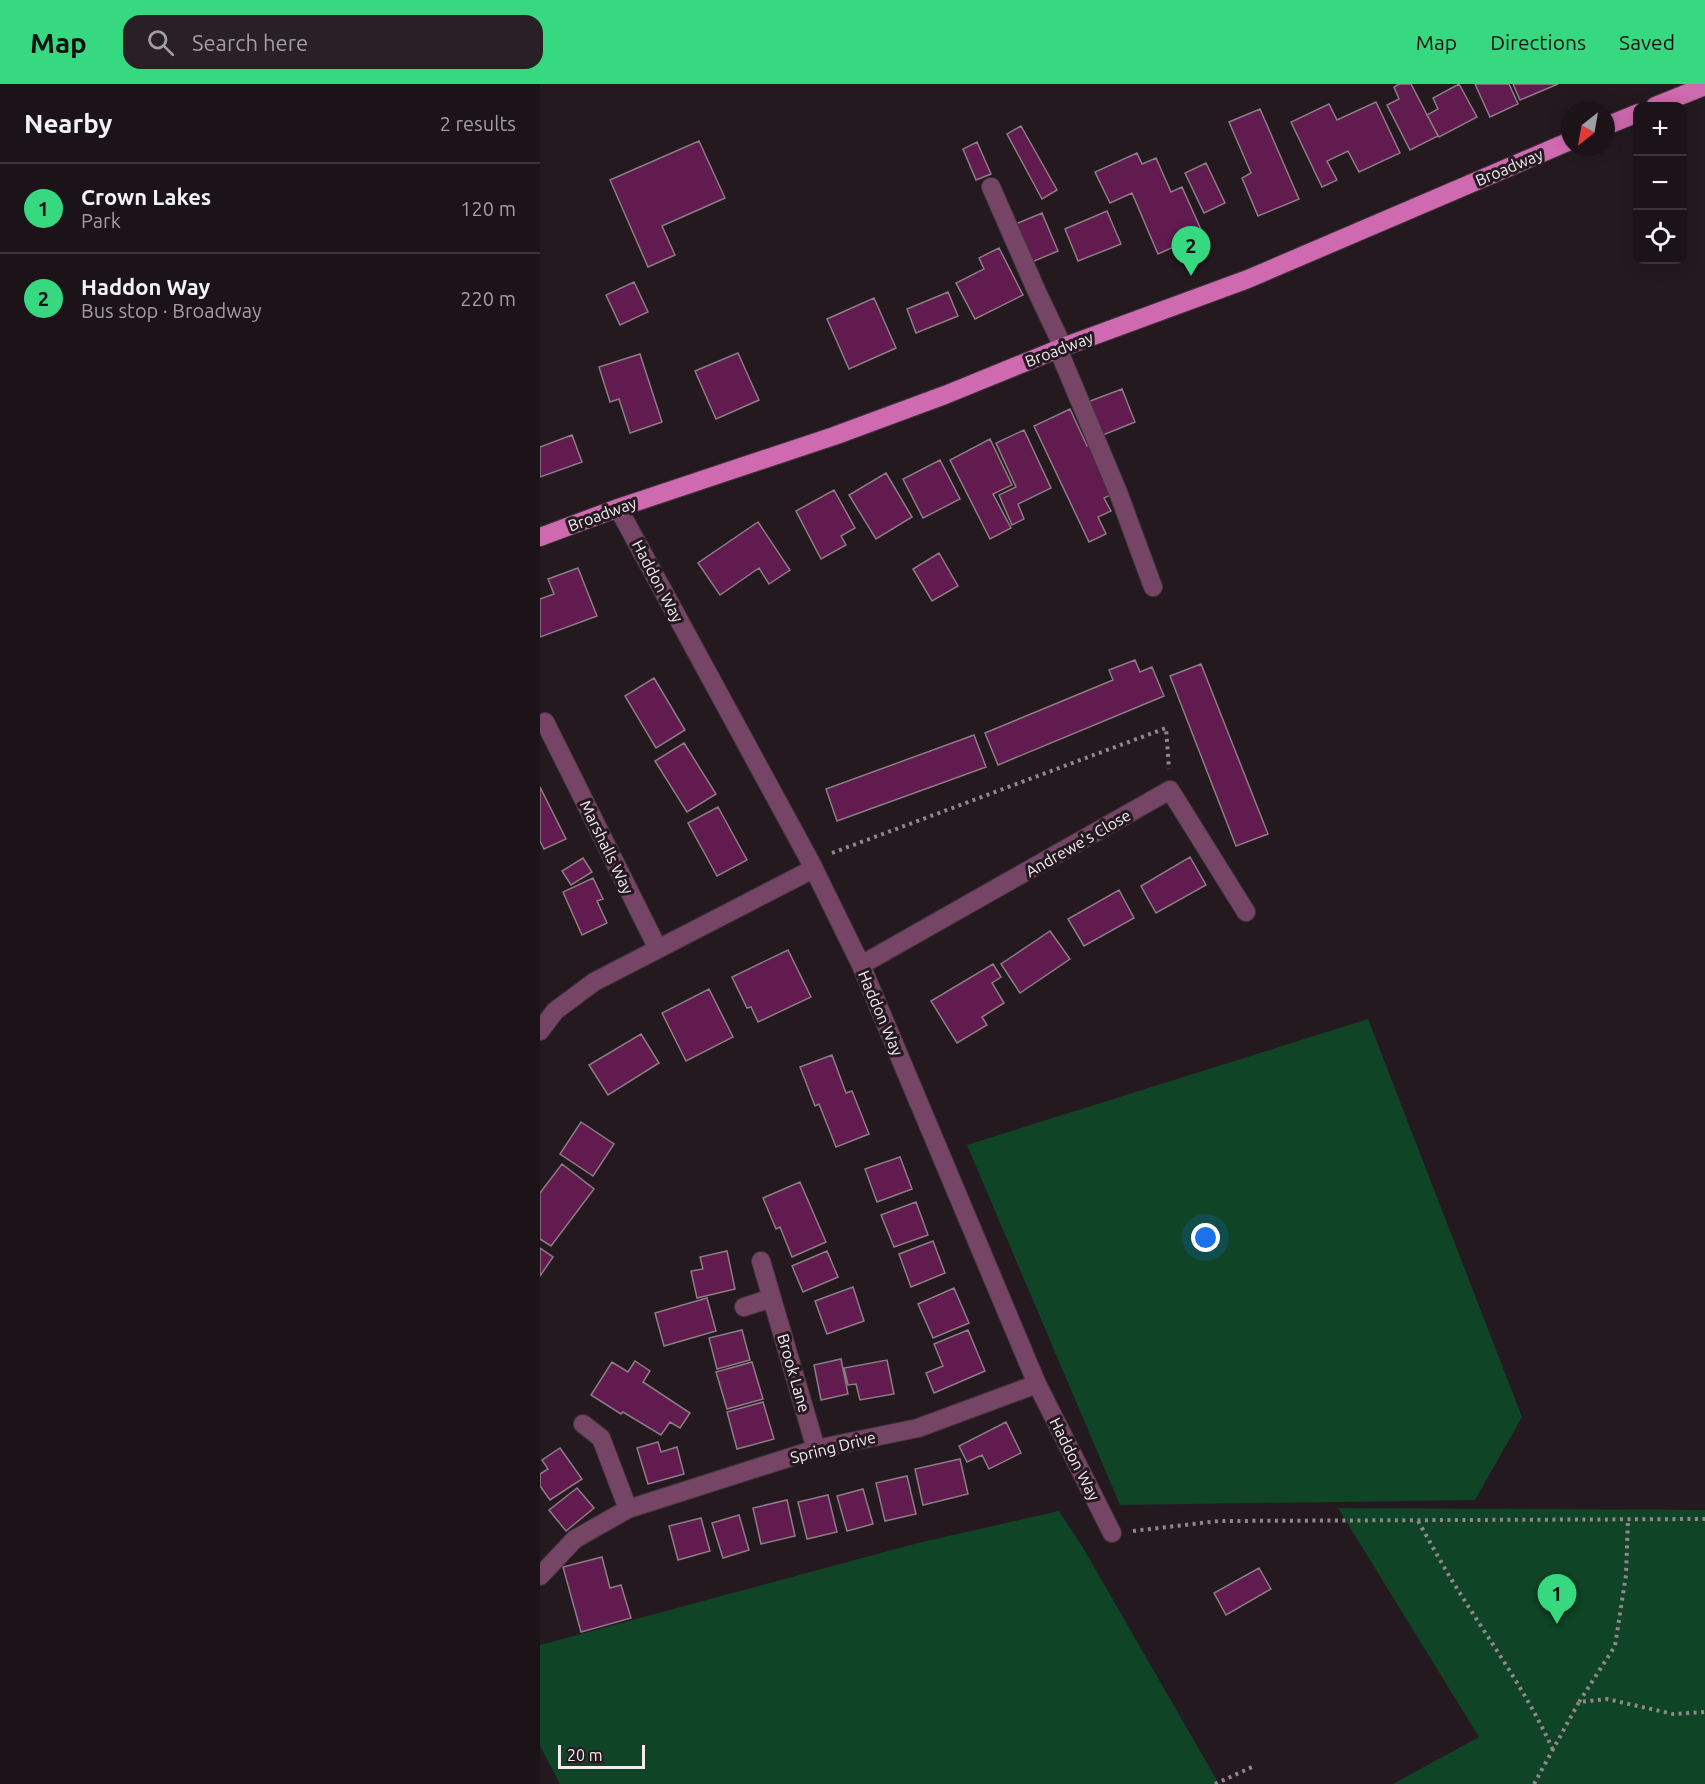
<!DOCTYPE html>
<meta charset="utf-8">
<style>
body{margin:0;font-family:Ubuntu,sans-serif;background:#292025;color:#f1f3f6}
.controls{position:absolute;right:18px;top:18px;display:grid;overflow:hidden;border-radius:12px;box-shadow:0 3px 15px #0003}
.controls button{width:54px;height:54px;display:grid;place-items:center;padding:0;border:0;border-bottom:2px solid #3a3237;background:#1c1318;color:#f1f3f6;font:30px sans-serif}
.compass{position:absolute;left:1021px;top:18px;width:54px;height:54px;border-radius:50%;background:#1c1318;box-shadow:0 3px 15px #0003;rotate:211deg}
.scale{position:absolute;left:18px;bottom:15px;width:87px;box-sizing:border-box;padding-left:6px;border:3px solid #f4ebf0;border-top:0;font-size:16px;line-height:21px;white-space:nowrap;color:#f4ebf0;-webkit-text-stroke:4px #251920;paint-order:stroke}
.you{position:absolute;left:666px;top:1154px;width:21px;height:21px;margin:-15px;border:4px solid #fff;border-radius:50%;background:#1a73e8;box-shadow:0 0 0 9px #1a73e833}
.badge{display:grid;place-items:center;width:39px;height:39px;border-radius:50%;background:#36d880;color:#111;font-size:20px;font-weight:700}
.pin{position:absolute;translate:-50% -50px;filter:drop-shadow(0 2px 3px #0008)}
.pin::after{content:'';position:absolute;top:32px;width:21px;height:18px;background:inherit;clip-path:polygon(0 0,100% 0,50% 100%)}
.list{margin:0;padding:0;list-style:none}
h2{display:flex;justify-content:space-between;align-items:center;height:78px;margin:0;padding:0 24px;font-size:26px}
h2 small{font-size:20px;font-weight:400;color:#a09ea2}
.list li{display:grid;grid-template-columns:39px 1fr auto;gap:18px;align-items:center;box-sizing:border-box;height:90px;padding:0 24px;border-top:2px solid #3a3237}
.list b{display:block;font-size:22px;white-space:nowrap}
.list p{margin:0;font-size:20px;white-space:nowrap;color:#a09ea2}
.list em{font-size:20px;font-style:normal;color:#a09ea2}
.icon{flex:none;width:33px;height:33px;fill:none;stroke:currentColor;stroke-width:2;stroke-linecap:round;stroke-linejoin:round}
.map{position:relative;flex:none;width:1165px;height:1700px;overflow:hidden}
header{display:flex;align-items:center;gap:36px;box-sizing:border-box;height:84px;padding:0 30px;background:#36d880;color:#111}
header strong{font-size:28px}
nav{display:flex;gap:33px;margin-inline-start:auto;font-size:21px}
.search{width:420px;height:54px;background:#292025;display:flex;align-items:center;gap:15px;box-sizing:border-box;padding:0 21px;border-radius:18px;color:#a09ea2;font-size:22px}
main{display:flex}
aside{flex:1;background:#1c1318}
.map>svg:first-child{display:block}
.green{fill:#0f4426}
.building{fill:#611b4e;stroke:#8b7c85;stroke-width:1.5}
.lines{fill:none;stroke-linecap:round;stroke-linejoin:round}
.minor-casing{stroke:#42363d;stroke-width:20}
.major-casing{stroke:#42363d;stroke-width:20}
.path{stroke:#91868c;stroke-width:4;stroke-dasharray:3 4.5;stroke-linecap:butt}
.minor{stroke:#764566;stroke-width:18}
.major{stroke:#cf6ab0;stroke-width:18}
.labels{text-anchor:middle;stroke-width:6;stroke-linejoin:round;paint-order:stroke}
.street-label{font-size:16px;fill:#f4ebf0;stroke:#251920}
</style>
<header>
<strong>Map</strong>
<div class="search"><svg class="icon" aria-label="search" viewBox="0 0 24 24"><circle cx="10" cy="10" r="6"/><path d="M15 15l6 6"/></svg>Search here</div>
<nav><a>Map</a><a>Directions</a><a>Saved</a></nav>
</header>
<main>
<aside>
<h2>Nearby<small>2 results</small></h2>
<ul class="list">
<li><span class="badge">1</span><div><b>Crown Lakes</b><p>Park</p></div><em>120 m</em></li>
<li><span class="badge">2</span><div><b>Haddon Way</b><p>Bus stop · Broadway</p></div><em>220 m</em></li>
</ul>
</aside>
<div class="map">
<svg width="1165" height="1700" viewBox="0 0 1165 1700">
<rect width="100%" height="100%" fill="#251920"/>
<!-- green -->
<path class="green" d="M828,935L982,1333L935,1416L580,1421L427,1061Z
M798,1424L1165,1426V1700H853L939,1653Z
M519,1427L542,1462L679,1700H20L0,1662V1561L378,1459Z"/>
<!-- building -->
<path class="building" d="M859,0H871L898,52L870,66L847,21L859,15L854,3Z
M919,0L937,33L899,53L887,31L898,25L893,14Z
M935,0H969L978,20L950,33Z
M973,0H1018L980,16Z
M836,18L860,69L819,88L808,67L787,77L797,96L782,103L751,38L789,20L797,36Z
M720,25L759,115L718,132L702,94L711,89L689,38Z
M481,42L517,106L502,115L467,50Z
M159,57L185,114L122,142L135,171L108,183L70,96Z
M437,58L451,90L436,96L423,65Z
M597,69L602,80L616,74L631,108L642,103L663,150L618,170L592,109L570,119L555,88Z
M666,79L685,119L664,129L645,89Z
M567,127L581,160L538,177L525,145Z
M502,129L518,167L487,180L471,142Z
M459,164L483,211L435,235L416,199L444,185L439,174Z
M94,198L108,228L80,241L66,211Z
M408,208L418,232L376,249L367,225Z
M334,214L356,264L309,285L287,235Z
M198,269L219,316L176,335L155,287Z
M100,270L122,338L90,349L79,315L70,318L59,283Z
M582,305L595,338L558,353L545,319Z
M530,325L547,362L550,360L575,409L564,414L571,427L558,433L566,450L549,458L494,342Z
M484,346L511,404L478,420L484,435L472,441L459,411L476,403L456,359Z
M32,351L42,378L0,393V363Z
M450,355L472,401L453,410L471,444L450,455L410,376Z
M400,376L420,415L383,434L363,395Z
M346,389L372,433L336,455L309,411Z
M294,406L315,444L301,452L306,461L281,475L256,427Z
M218,438L250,486L229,500L219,484L180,511L158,479Z
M399,469L418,502L392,517L373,485Z
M38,484L57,532L0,553V515L14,510L8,495Z
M595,576L600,588L612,583L624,612L458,681L445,649L573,596L569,586Z
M661,580L728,750L696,762L630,592Z
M114,594L145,646L116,664L85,612Z
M434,651L446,683L297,737L286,705Z
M144,659L176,710L147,728L115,677Z
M0,703L26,755L4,765L0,757Z
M178,723L207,776L177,792L148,739Z
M650,773L666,801L616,829L601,802Z
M43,774L52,788L31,801L22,787Z
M53,794L63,815L57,817L67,839L42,851L23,808Z
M579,806L594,834L544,862L528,835Z
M510,847L530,875L480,909L461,880Z
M248,866L271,913L218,938L211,923L207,924L192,893Z
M453,880L461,893L452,899L464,919L442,933L447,941L417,959L391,917Z
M169,905L193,953L146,977L122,929Z
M101,950L119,979L68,1011L49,981Z
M292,971L306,1009L312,1007L329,1050L296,1063L279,1020L275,1022L260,983Z
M41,1038L74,1060L53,1092L20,1070Z
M360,1073L372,1105L337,1118L325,1085Z
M22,1080L54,1105L11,1162L0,1155V1109Z
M260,1098L286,1158L252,1173L240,1143L236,1145L223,1114Z
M376,1118L388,1151L354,1163L341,1131Z
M393,1157L405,1189L371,1203L359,1170Z
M0,1164L13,1173L0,1192Z
M187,1167L195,1205L157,1214L151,1187L163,1185L160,1173Z
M287,1167L298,1193L263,1208L252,1182Z
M313,1203L324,1237L287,1250L275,1217Z
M414,1204L429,1239L393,1254L378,1220Z
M167,1214L176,1247L124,1262L115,1229Z
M202,1246L210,1276L177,1285L169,1254Z
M428,1246L445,1287L394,1309L386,1289L403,1282L394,1260Z
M301,1275L308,1310L281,1316L274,1281Z
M347,1276L354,1310L320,1316L316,1300L308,1301L304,1284Z
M95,1277L110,1287L103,1298L150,1329L140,1344L130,1338L121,1351L83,1328L81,1330L51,1311L72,1278L88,1288Z
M212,1278L223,1315L187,1325L176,1288Z
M223,1318L234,1355L197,1365L187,1328Z
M466,1338L481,1369L449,1385L442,1371L427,1378L419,1362Z
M118,1358L121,1368L137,1363L144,1390L108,1400L97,1364Z
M20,1364L42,1395L10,1416L0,1402V1390L8,1385L2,1376Z
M420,1375L428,1410L383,1421L375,1385Z
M367,1392L376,1430L345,1437L336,1399Z
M37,1404L54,1424L26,1447L9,1426Z
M323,1405L333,1440L307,1447L297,1412Z
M288,1411L297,1448L267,1455L258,1418Z
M247,1416L255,1452L221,1460L213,1424Z
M199,1431L209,1466L183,1474L172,1439Z
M161,1434L170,1467L138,1476L129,1442Z
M62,1473L70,1504L81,1501L91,1534L41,1548L23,1483Z
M719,1484L731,1505L686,1531L674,1509Z"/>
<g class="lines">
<!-- minor casing -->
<g class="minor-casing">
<path id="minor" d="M451,103L497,208L523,263
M518,265L578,408L613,503
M78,424L270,777L321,881L497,1300L572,1449
M5,638L118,865
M321,881L630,706L706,828
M0,947L15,927L54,898L273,785
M221,1177L276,1365
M204,1223L232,1214
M43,1340L61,1354L88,1425
M0,1492L35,1455L88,1425L276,1365L378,1344L497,1300"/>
</g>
<!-- major casing -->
<g class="major-casing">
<path id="major" d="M1115,22L1165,2
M1066,42L1098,29
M0,453L78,424L294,352L405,311L523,263L708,195L1030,57"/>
</g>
<!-- path -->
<path class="path" d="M292,769L626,644L629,685
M878,1437C889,1456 899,1475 910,1493C945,1551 985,1604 1013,1666
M593,1447L679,1437L1165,1435
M1039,1618L1075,1562L1086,1491L1088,1435
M675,1700L712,1683
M994,1700L1039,1618L1067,1615L1133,1630L1165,1628"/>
<!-- minor -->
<use href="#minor" class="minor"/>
<!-- major -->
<use href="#major" class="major"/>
</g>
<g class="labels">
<!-- street labels -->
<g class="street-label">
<text transform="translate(969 83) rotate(-23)" y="6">Broadway</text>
<text transform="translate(519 265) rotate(-21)" y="6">Broadway</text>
<text transform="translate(62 430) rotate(-20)" y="6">Broadway</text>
<text transform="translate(118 497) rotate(62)" y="6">Haddon Way</text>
<text transform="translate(538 759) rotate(-30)" y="6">Andrewe's Close</text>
<text transform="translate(67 763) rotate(64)" y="6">Marshalls Way</text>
<text transform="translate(341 929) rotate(67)" y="6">Haddon Way</text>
<text transform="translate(254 1289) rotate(74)" y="6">Brook Lane</text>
<text transform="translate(293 1363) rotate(-14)" y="6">Spring Drive</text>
<text transform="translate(535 1375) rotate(63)" y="6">Haddon Way</text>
</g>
</g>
</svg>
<div class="controls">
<button>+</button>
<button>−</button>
<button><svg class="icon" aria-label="locate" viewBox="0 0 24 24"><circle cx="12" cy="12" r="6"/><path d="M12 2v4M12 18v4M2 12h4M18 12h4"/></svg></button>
</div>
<svg class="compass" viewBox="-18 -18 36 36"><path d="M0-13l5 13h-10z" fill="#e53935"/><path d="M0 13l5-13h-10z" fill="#a09ea2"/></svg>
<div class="scale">20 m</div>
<div class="you"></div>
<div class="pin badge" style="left:1017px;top:1540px">1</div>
<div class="pin badge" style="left:651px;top:192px">2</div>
</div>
</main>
